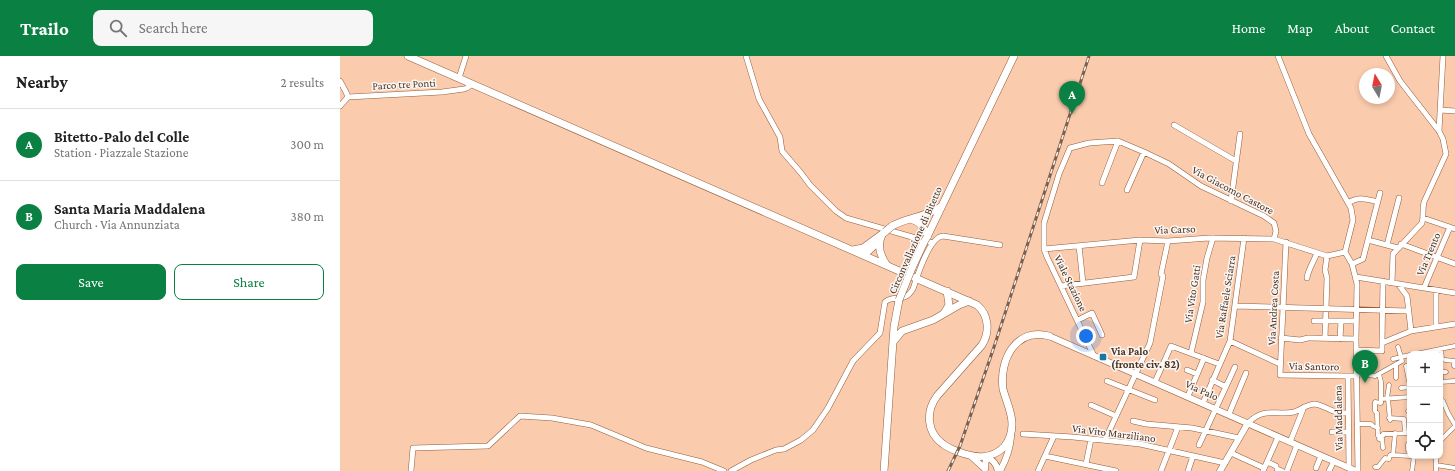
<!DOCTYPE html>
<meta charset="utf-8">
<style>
body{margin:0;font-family:"Crimson Pro",serif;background:#f6f6f6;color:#222}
.controls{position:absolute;right:12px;bottom:12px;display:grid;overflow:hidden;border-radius:8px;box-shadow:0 2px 6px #0003}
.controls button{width:36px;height:36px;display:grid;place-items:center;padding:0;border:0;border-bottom:1px solid #e0e0e0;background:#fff;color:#222;font:20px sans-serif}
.compass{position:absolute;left:1019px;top:12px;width:36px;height:36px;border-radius:50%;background:#fff;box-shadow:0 2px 6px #0003;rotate:350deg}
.you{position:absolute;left:746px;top:280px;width:14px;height:14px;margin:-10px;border:3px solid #fff;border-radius:50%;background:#1a73e8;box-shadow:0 0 0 6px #1a73e833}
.badge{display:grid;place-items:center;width:26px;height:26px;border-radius:50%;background:#0b8043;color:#fff;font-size:13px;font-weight:700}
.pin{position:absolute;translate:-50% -33px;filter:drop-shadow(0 1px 2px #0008)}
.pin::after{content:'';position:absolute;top:21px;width:14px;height:12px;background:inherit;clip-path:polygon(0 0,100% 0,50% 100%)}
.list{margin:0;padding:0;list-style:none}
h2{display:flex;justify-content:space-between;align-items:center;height:52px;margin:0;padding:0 16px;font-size:17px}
h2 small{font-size:13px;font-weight:400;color:#767676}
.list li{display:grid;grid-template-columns:26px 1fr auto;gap:12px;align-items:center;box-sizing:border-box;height:72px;padding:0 16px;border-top:1px solid #e0e0e0}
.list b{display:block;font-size:15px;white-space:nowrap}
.list p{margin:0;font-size:13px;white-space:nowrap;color:#767676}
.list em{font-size:13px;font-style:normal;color:#767676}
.actions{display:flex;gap:8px;padding:12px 16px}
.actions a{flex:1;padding:9px 0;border:1px solid #0b8043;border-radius:8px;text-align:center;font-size:14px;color:#0b8043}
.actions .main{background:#0b8043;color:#fff}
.icon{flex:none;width:22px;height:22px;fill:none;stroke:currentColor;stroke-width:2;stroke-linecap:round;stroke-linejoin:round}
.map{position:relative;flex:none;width:1115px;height:415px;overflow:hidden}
header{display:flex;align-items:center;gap:24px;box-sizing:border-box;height:56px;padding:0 20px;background:#0b8043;color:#fff}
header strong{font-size:19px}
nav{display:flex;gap:22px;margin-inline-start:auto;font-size:14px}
.search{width:280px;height:36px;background:#f6f6f6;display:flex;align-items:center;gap:10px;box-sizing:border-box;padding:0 14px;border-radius:8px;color:#767676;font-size:15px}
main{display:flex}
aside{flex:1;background:#fff}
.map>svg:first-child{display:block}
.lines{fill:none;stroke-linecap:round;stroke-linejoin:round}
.pedestrian-casing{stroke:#925e3a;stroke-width:5}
.minor-casing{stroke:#925e3a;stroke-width:6}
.tertiary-casing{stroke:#925e3a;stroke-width:7}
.secondary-casing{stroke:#925e3a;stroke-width:8}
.pedestrian{stroke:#fff;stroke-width:4}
.minor{stroke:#fff;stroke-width:5}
.tertiary{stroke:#fff;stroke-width:6}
.secondary{stroke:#fff;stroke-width:7}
.rail-casing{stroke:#7d5f4b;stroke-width:3}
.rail{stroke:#fcf6f2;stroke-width:1.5;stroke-dasharray:4.5;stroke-linecap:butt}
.secondary-bridge-casing{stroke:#925e3a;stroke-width:8;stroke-linecap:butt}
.secondary-bridge{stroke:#fff;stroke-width:7}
.poi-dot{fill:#1578a4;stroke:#fcf6f2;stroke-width:1.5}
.labels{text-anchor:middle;stroke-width:3;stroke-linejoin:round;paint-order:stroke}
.street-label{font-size:11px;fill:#4a3323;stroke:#fcf6f2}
.poi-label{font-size:11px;font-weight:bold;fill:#4a3323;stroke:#fcf6f2;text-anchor:start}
</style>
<header>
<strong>Trailo</strong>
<div class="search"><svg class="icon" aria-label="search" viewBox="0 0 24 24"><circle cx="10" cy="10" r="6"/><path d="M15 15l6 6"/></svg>Search here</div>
<nav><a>Home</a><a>Map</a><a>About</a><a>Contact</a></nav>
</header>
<main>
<aside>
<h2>Nearby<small>2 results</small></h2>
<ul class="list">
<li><span class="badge">A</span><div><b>Bitetto-Palo del Colle</b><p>Station · Piazzale Stazione</p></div><em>300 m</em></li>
<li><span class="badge">B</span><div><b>Santa Maria Maddalena</b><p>Church · Via Annunziata</p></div><em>380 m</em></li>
</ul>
<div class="actions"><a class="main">Save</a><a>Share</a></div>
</aside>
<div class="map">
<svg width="1115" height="415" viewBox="0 0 1115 415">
<rect width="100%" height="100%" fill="#fbcbad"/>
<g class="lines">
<!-- pedestrian casing -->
<g class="pedestrian-casing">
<path id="pedestrian" d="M1101,293L1102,303
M1076,298L1115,290
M1053,303L1061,301L1058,291
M1105,304L1114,305V310H1115
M1056,308V322
M1070,309L1066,310L1070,330
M1017,317L1035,320L1062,305L1061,301L1070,299
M1039,318L1041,326V347L1035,346V355L1037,357V360L1038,380H1043V378L1070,377
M1100,326L1115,325
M1101,326V316H1106
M1061,332L1070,331
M1047,342L1049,329
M1041,343L1070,341
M1048,343L1050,364
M1100,345H1103L1108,357L1115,369
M1068,355H1070
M1049,362L1064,363L1065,377
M1017,368H1031L1033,370L1038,372
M1100,376V385
M1055,377L1053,399L1070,400
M1039,383H1042L1043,392
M1100,385L1115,370
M1068,388V394H1070
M1085,400L1096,401
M1096,409L1115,412
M1035,411H1038L1045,402L1049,403L1050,399H1053
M1072,415L1074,400
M1096,415V400"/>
</g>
<!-- minor casing -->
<g class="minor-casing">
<path id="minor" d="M406,0L419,43L440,81L442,95L461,117L470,129L496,155L506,162L593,187
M938,0L969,78L1011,152L1013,164L1005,196L1012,208L1017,228L1016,283L1018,415
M1046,0L1060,25L1099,75L1103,83L1106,98L1084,146C1082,154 1084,160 1082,167L1053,198L1052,227
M119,22L126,0
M0,25L6,36L8,41
M0,50L8,41L102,36L124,33L127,32L132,28
M1100,54L1115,55
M834,69L896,105
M1099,75L1103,0
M762,127L778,85
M787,134L804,96
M891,145L900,78
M1008,147C1018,140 1026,143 1038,146
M1083,162L1115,173
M1028,184L1058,192
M946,186L940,319L1008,320
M1061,188L1115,208
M1047,189L1059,142
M739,190L743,227
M704,193L800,184
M1012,208L1023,203L1040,137
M1016,221L1115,237
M967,222C968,214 974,205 977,197
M1058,228L1067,240L1071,275
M721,230L794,221L800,184L828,185L869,182L934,183
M1084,232L1110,171
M1096,234V271
M895,250L1068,255
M738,264L752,257L762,279
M974,265H1016
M941,282L960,284L968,282
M970,282L1016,283
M985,282L987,222L985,214L987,200
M1000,283L1001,265
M890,285L940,308
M1042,287L1043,225
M1017,294L1042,295V287L1071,275L1115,268
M851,297L863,246V224L867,202L873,182
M754,300L707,201L704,193V167L719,118L730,92L749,87L778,85L804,96L829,108L861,130L924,160L934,167L936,175L934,183L987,200L1005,196
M847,314L857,318
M872,324L886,331
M767,325L815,344
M815,326L831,290L879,308
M848,340L864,302
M863,347L890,285L904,182
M751,349L776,360
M889,358L906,317
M793,365L806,368L852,372L899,382
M908,367C925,350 935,360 954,356C961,354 967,348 975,348C982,349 989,354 996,356C1000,357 1004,357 1008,357
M992,376H1008
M683,378L733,381L800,388L885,407
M765,384L810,287L823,220L821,218L828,185
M950,386L964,351
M859,389L895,311
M891,397L924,412
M705,400L776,415
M927,406L936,410
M746,408L751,383
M976,412L981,400
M1009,412L1008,320H1017
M937,413L942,415
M71,415L73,392L148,390L180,360L212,362L251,369L306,392L362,406L384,415
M391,415L411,404L436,394L444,393L461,384L473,374L488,352L513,305L540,277L545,246C555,237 563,249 573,233C577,221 589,181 603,180L660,189
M698,415L714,380
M821,415L838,371
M848,415L853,400
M923,415L938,381
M947,415L957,389
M989,415L994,405"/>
</g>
<!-- tertiary casing -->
<g class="tertiary-casing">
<path id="tertiary" d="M709,280L1016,415
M632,401L645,413
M645,413L646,401C653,404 656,407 658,415
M660,415C666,404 670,394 671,381
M880,415L908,367"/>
</g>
<!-- secondary casing -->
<g class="secondary-casing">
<path id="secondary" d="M68,0L637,249C649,259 650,276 642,289L597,340C586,355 586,376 603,388C608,392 614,394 619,396C635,402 651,404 664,391C669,385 672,376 672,368C672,356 666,345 663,333C659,304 676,271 709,280
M570,163C581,166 584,171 587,181
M552,170C568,161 587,161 602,150
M542,179C537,189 540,199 546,208
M587,181L674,0
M513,194L523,192L545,176
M524,199L538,186
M572,212L584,186
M604,257L609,249L607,235
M553,286L562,275L593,264L619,249L629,245
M544,415L554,271L559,244"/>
</g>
<!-- pedestrian -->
<use href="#pedestrian" class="pedestrian"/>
<!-- minor -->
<use href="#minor" class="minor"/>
<!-- tertiary -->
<use href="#tertiary" class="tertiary"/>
<!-- secondary -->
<use href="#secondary" class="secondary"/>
<!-- rail casing -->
<g class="rail-casing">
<path id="rail" d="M608,415L620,390L655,288L749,0"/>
</g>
<!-- rail -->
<use href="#rail" class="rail"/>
<!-- secondary-bridge casing -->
<g class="secondary-bridge-casing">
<path id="secondary-bridge" d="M545,176L552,170
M584,186L587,181
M559,244L572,212"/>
</g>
<!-- secondary-bridge -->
<use href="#secondary-bridge" class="secondary-bridge"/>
</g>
<!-- markers -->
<rect class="poi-dot" x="759" y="297" width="8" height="8" rx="2"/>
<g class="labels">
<!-- street labels -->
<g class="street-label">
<text transform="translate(64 28) rotate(-3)" y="4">Parco tre Ponti</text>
<text transform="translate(893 134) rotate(28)" y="4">Via Giacomo Castore</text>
<text transform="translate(835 173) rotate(-2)" y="4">Via Carso</text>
<text transform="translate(575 184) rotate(-66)" y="4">Circonvallazione di Bitetto</text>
<text transform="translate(1088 198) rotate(-67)" y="4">Via Trento</text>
<text transform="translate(731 227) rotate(64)" y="4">Viale Stazione</text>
<text transform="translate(852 238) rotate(-81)" y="4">Via Vito Gatti</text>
<text transform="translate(885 241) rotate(-81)" y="4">Via Raffaele Sciarra</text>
<text transform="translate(933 252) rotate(-87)" y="4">Via Andrea Costa</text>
<text transform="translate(974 310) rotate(1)" y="4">Via Santoro</text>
<text transform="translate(862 334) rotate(24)" y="4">Via Palo</text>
<text transform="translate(998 362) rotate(-91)" y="4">Via Maddalena</text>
<text transform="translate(774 377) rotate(7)" y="4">Via Vito Marziliano</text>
</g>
<!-- poi labels -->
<g class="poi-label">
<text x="771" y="299">Via Palo<tspan x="771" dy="13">(fronte civ. 82)</tspan></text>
</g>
</g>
</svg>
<div class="controls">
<button>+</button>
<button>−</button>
<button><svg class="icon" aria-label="locate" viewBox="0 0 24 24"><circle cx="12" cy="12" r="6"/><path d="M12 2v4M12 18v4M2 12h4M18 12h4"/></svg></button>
</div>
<svg class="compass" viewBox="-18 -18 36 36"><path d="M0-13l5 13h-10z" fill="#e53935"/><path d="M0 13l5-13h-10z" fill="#767676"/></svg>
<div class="you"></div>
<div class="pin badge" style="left:732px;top:58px">A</div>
<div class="pin badge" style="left:1025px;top:327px">B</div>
</div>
</main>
